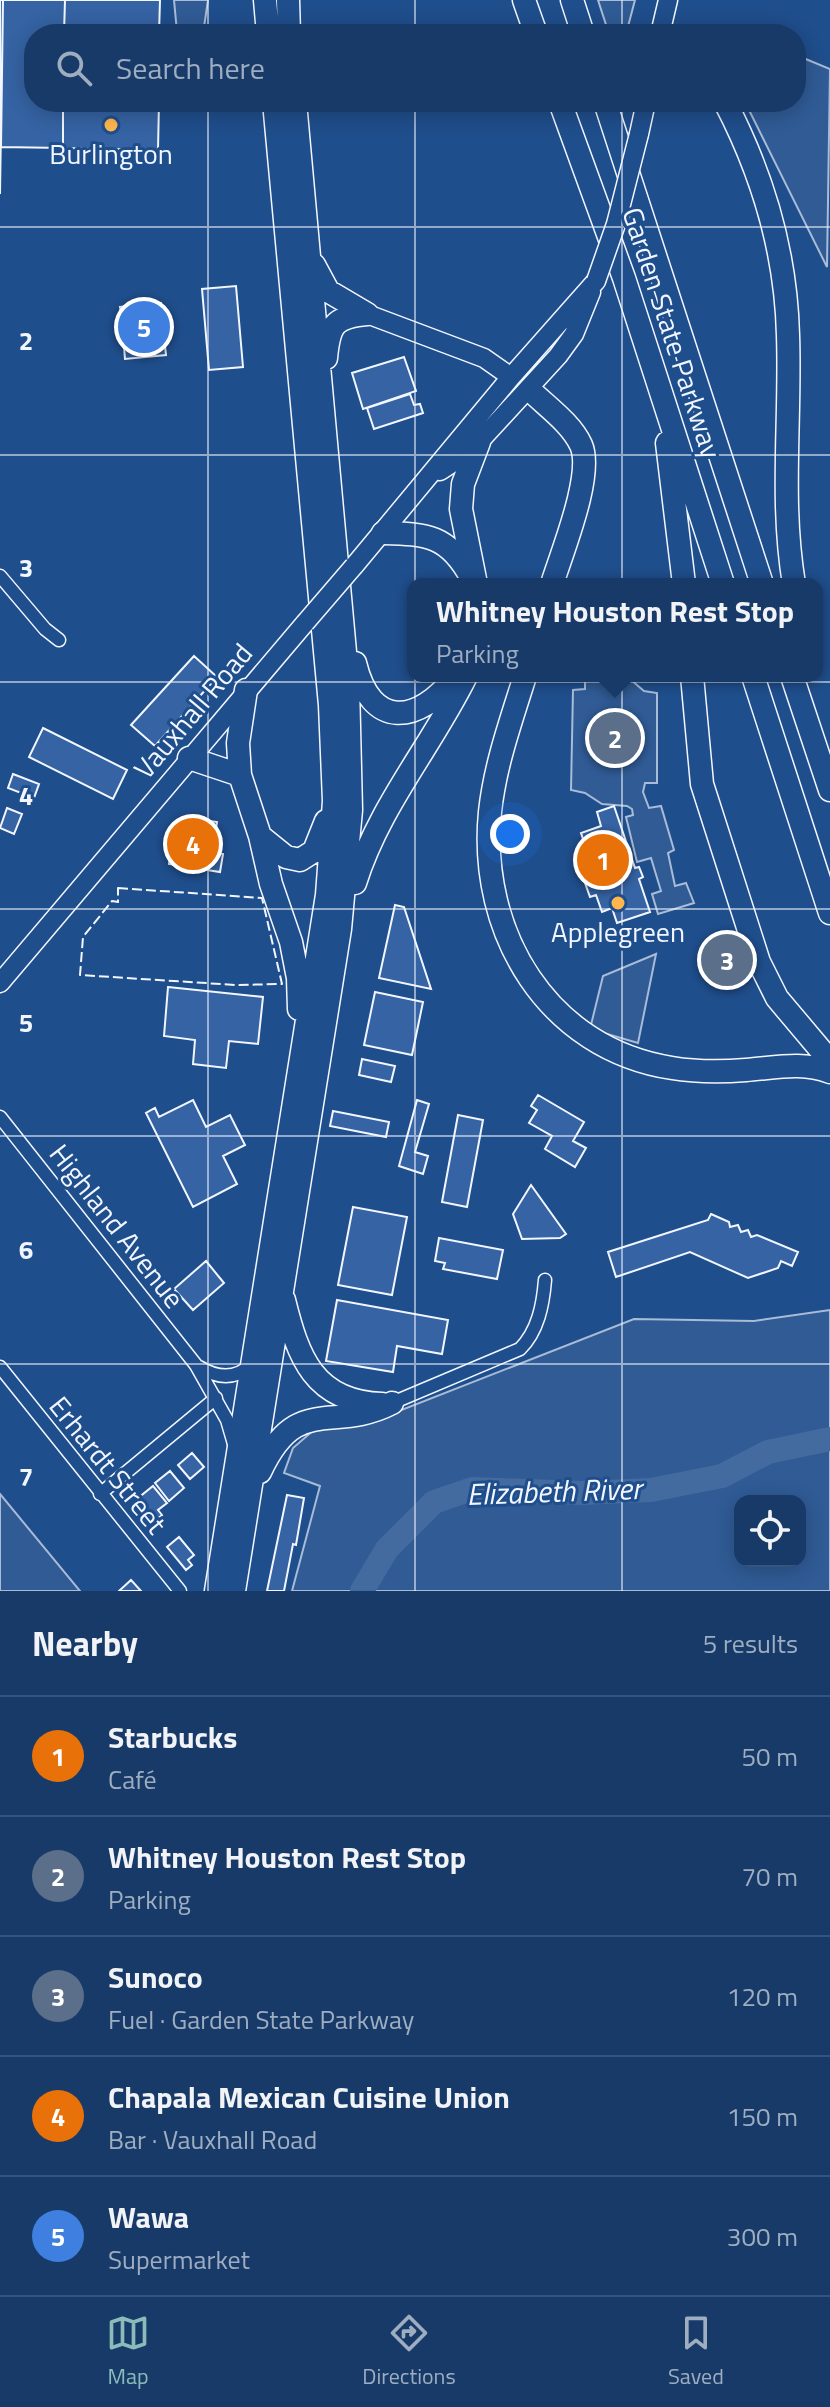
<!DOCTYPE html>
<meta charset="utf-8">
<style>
body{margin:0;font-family:"Titillium Web",sans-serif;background:#20416f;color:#f1f3f6}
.controls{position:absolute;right:24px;bottom:24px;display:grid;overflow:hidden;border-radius:16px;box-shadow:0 4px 20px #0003}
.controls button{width:72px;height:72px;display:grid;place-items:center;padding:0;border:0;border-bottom:2px solid #36547d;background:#173a69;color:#f1f3f6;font:40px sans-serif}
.you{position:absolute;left:510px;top:834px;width:28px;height:28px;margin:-20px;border:6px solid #fff;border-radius:50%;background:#1a73e8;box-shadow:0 0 0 12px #1a73e833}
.badge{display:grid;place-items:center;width:52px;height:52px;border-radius:50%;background:#8bbbb9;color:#fff;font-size:26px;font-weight:700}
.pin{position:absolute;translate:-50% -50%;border:4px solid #fff;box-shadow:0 2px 8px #0006}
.popup{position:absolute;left:407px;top:578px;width:416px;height:104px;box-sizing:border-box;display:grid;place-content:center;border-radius:16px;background:#173a69;filter:drop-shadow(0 2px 6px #0005);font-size:26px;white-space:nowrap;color:#9eadc0}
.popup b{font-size:30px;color:#f1f3f6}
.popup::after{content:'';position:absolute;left:50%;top:100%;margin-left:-16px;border:16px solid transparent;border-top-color:#173a69}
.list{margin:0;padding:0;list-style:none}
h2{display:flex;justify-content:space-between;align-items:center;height:104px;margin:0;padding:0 32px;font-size:34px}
h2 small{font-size:26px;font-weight:400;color:#9eadc0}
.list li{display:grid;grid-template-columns:52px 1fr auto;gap:24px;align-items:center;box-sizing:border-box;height:120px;padding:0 32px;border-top:2px solid #36547d}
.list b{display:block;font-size:30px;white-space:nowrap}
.list p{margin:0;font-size:26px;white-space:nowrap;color:#9eadc0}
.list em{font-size:26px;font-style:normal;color:#9eadc0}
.icon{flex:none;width:44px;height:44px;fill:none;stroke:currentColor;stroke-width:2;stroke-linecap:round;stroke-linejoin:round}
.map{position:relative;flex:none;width:830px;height:1591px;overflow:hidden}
.search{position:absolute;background:#173a69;box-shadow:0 4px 20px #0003;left:24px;right:24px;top:24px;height:88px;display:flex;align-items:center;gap:20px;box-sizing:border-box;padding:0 28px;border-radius:32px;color:#9eadc0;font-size:30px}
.sheet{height:704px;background:#173a69}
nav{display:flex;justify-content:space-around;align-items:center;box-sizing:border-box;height:112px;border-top:2px solid #36547d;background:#173a69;font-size:22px;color:#9eadc0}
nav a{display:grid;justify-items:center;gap:4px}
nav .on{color:#8bbbb9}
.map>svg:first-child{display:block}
.built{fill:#305b95;stroke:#a8bbd7;stroke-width:2;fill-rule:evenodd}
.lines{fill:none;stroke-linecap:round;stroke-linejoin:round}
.river{stroke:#446ba0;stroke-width:24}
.building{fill:#3563a3;stroke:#f2f6ff;stroke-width:2}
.street-casing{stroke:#f2f6ff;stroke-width:15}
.secondary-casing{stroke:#f2f6ff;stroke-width:21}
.highway-casing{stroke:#f2f6ff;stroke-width:25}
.street{stroke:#1f4e8c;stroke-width:12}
.secondary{stroke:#1f4e8c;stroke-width:18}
.highway{stroke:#1f4e8c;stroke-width:22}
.secondary-bridge-casing{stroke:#f2f6ff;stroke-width:21;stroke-linecap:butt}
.secondary-bridge{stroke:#1f4e8c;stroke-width:18}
.fence{stroke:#f2f6ff;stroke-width:2;stroke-dasharray:10 4;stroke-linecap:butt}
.grid{fill:none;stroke:#f2f6ff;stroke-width:2;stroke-opacity:0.55}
.poi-dot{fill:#ffb74d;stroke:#1f4e8c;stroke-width:3}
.labels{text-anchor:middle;stroke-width:6;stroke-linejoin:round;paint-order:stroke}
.poi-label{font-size:28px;fill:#f2f6ff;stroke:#1f4e8c}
.street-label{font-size:28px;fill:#f2f6ff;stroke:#1f4e8c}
.water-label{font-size:30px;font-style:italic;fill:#f2f6ff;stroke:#1f4e8c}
.grid-label{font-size:26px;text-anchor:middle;font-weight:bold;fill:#f2f6ff;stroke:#1f4e8c;stroke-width:6;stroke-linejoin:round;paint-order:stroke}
</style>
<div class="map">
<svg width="830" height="1591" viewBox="0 0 830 1591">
<rect width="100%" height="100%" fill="#1f4e8c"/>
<!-- built -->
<path class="built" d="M174,0H208L203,34L177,32Z
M598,0H635L626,34H609Z
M796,55L830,69L827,267L745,102H796Z
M585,676H602L603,680L630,679L644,691L657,693V783H645L643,792L649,808L661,806L674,850L668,853L675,886L686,883L694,903L658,914L652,894L661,891L651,858L637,862L626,817L633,815L632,809L627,806L602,804L585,793L571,790L573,690L585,689Z
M656,954L638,1043L590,1029L603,976Z
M830,1310V1591H292L320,1486L284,1473L293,1448L315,1429L376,1420L634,1319L754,1321ZM740,1501H800V1561H740Z
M0,1494L80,1591H0Z"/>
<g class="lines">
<!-- river -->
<path class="river" d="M362,1591L387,1549L434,1502L472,1489L581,1493L651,1490L722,1476L768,1452L830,1439"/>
</g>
<!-- building -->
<path class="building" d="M0,0H3L0,194Z
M3,0H65L64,34H34V102H63V148L1,147Z
M65,0H160L159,34H64Z
M63,102H159L158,150L63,148Z
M236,286L243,367L209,370L202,289Z
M161,303L163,321H169L170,337H164L166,355L125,359L123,334H120L118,321H122L120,307Z
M404,357L416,391L363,409L352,373Z
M410,394L414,405L420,404L423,413L374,429L367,408Z
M194,656L217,677L155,746L131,725Z
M43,728L127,770L113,799L29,757Z
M13,774L39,784L34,798L8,788Z
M614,806L635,868L639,867L643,877L639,879L650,912L617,923L612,908L602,912L596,895L590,897L580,869L592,865L581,833L601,826L597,812Z
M7,808L22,814L14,834L0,828Z
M184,817L217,822L212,852L223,854L220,872L169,864L173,835L181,836Z
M395,905L404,907L431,989L379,978Z
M746,942L754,964L709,979L701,957Z
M168,987L263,997L258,1044L229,1041L226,1068L193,1064L195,1040L164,1036Z
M375,992L423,1002L412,1055L364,1045Z
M362,1059L395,1066L391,1082L359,1075Z
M538,1095L584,1122L573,1141L586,1148L575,1167L545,1149L552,1136L529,1123L537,1110L531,1106Z
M193,1100L206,1127L230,1115L245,1145L223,1156L237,1184L193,1207L146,1113L155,1108L159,1117Z
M417,1100L429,1104L415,1152L428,1156L423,1174L399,1166Z
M333,1111L389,1122L386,1137L330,1126Z
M458,1115L483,1120L467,1207L442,1202Z
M531,1185L566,1234L560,1238L522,1239L513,1214Z
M353,1207L407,1217L392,1295L338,1285Z
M711,1214L729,1222L730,1227L738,1225L741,1232L748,1230L751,1237L757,1235L798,1252L792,1266L781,1261L778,1268L748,1278L690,1252L616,1277L608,1252L708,1220Z
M439,1238L503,1250L497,1279L443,1269L445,1263L435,1261Z
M206,1261L224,1283L193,1310L174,1289Z
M337,1300L448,1320L442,1354L397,1346L393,1372L326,1361Z
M192,1453L204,1467L190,1479L178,1465Z
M170,1471L184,1488L169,1501L155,1483Z
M153,1486L167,1503L158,1510L162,1515L155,1521L137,1499Z
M287,1495L304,1498L296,1545L293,1544L284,1591H267Z
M179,1537L194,1555L188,1560L192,1565L186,1570L167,1547Z
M131,1580L141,1591H119Z"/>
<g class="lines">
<!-- street casing -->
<g class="street-casing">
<path id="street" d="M0,576L45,629L59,640
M0,1117L196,1365L227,1420L234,1444
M0,1367L180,1591
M199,1367C217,1378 235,1380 251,1365
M392,1403L520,1349C538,1331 543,1305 545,1280
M100,1494L216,1398"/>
</g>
<!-- secondary casing -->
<g class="secondary-casing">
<path id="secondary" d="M660,34L668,0
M639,134L646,102
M367,314L484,358L511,377
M440,471L463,456L479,442L558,356L574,334L591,292
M354,566L511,377L596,281
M0,983L305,623"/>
</g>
<!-- highway casing -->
<g class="highway-casing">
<path id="highway" d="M265,0L268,34
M288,0L289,34
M524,0L536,34
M572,0L583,34
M560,102L624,278L723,584
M605,102L762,584
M725,102C763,175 786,253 788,335C791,418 780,501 794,584
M314,265L328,291L367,314
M326,358C329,326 333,317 367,314
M530,390C546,406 571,423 581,445C594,474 562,552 552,584
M667,443L684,584
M383,533C427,534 448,535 471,577
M476,584L461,509L463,484L479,442
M355,663C371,730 418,724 455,677
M525,676C511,721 495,765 490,812C478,933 548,1049 672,1068C696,1072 721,1072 746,1070C774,1068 803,1061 830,1072
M692,676L702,784L759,962L777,998L830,1061
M753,676L830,913
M792,676L830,790
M246,690L238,743L240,775L260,836L271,884L291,942L298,978L299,1009
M189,758L240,775
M260,836L286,857L300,860L314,851L326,821
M355,883C379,806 431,747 466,676
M284,1300C298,1357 314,1402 382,1404
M260,1472C297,1392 332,1434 392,1403
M216,1591L327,895L334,801L330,705L274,102
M234,1591L340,929L351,810L348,685L295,102"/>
</g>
<!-- street -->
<use href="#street" class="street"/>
<!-- secondary -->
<use href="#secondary" class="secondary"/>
<!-- highway -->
<use href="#highway" class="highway"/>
<!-- secondary-bridge casing -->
<g class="secondary-bridge-casing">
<path id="secondary-bridge" d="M596,281L616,224L639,134
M305,623L354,566"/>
</g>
<!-- secondary-bridge -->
<use href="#secondary-bridge" class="secondary-bridge"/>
<!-- fence -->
<path class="fence" d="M118,888L262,898L282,984L236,985L80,975L83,937L112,901L118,902Z"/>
</g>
<!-- grid -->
<path class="grid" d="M208,0V34M415,0V34M622,0V34M208,102V1591M415,102V1591M622,102V1591M0,227H830M0,455H830M0,682H830M0,909H830M0,1136H830M0,1364H830"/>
<!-- markers -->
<g class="poi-dot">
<circle cx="111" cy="125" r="8"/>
<circle cx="618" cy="903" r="8"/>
</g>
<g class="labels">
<!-- poi labels -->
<g class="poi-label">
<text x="111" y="164">Burlington</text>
<text x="618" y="942">Applegreen</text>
</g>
<!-- street labels -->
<g class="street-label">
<text transform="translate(672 333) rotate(72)" y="10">Garden State Parkway</text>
<text transform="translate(193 711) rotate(-50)" y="10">Vauxhall Road</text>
<text transform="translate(117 1226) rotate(52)" y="10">Highland Avenue</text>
<text transform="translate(108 1465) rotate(51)" y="10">Erhardt Street</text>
</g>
<!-- water labels -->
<g class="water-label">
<text transform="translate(554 1492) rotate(-2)" y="10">Elizabeth River</text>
</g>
</g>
<g class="grid-label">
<text x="26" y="350">2</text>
<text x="26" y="577">3</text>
<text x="26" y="805">4</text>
<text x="26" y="1032">5</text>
<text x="26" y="1259">6</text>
<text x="26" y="1486">7</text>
</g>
</svg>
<div class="controls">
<button><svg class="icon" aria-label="locate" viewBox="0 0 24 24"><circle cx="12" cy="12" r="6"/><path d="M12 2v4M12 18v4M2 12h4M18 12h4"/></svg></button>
</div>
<div class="you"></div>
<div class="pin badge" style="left:603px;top:860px;background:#e8710a">1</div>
<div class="pin badge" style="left:615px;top:738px;background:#5c6f8a">2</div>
<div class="popup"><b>Whitney Houston Rest Stop</b>Parking</div>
<div class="pin badge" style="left:727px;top:960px;background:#5c6f8a">3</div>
<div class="pin badge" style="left:193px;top:844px;background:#e8710a">4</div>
<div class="pin badge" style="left:144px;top:327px;background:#3f7fe0">5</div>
<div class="search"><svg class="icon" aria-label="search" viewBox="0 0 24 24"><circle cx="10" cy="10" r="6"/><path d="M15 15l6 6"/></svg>Search here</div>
</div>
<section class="sheet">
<h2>Nearby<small>5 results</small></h2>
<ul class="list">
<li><span class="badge" style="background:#e8710a">1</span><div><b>Starbucks</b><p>Café</p></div><em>50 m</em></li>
<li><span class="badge" style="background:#5c6f8a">2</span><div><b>Whitney Houston Rest Stop</b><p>Parking</p></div><em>70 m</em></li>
<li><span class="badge" style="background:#5c6f8a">3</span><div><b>Sunoco</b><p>Fuel · Garden State Parkway</p></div><em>120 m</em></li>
<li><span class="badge" style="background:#e8710a">4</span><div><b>Chapala Mexican Cuisine Union</b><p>Bar · Vauxhall Road</p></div><em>150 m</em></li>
<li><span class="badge" style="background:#3f7fe0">5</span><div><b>Wawa</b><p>Supermarket</p></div><em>300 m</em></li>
</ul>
</section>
<nav>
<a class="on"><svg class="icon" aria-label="map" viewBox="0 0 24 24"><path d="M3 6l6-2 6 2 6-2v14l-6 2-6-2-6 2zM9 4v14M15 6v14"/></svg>Map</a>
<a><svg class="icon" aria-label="directions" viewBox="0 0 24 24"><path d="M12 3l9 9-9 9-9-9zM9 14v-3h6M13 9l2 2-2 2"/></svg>Directions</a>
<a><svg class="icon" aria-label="saved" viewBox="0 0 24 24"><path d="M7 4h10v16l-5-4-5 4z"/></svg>Saved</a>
</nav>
